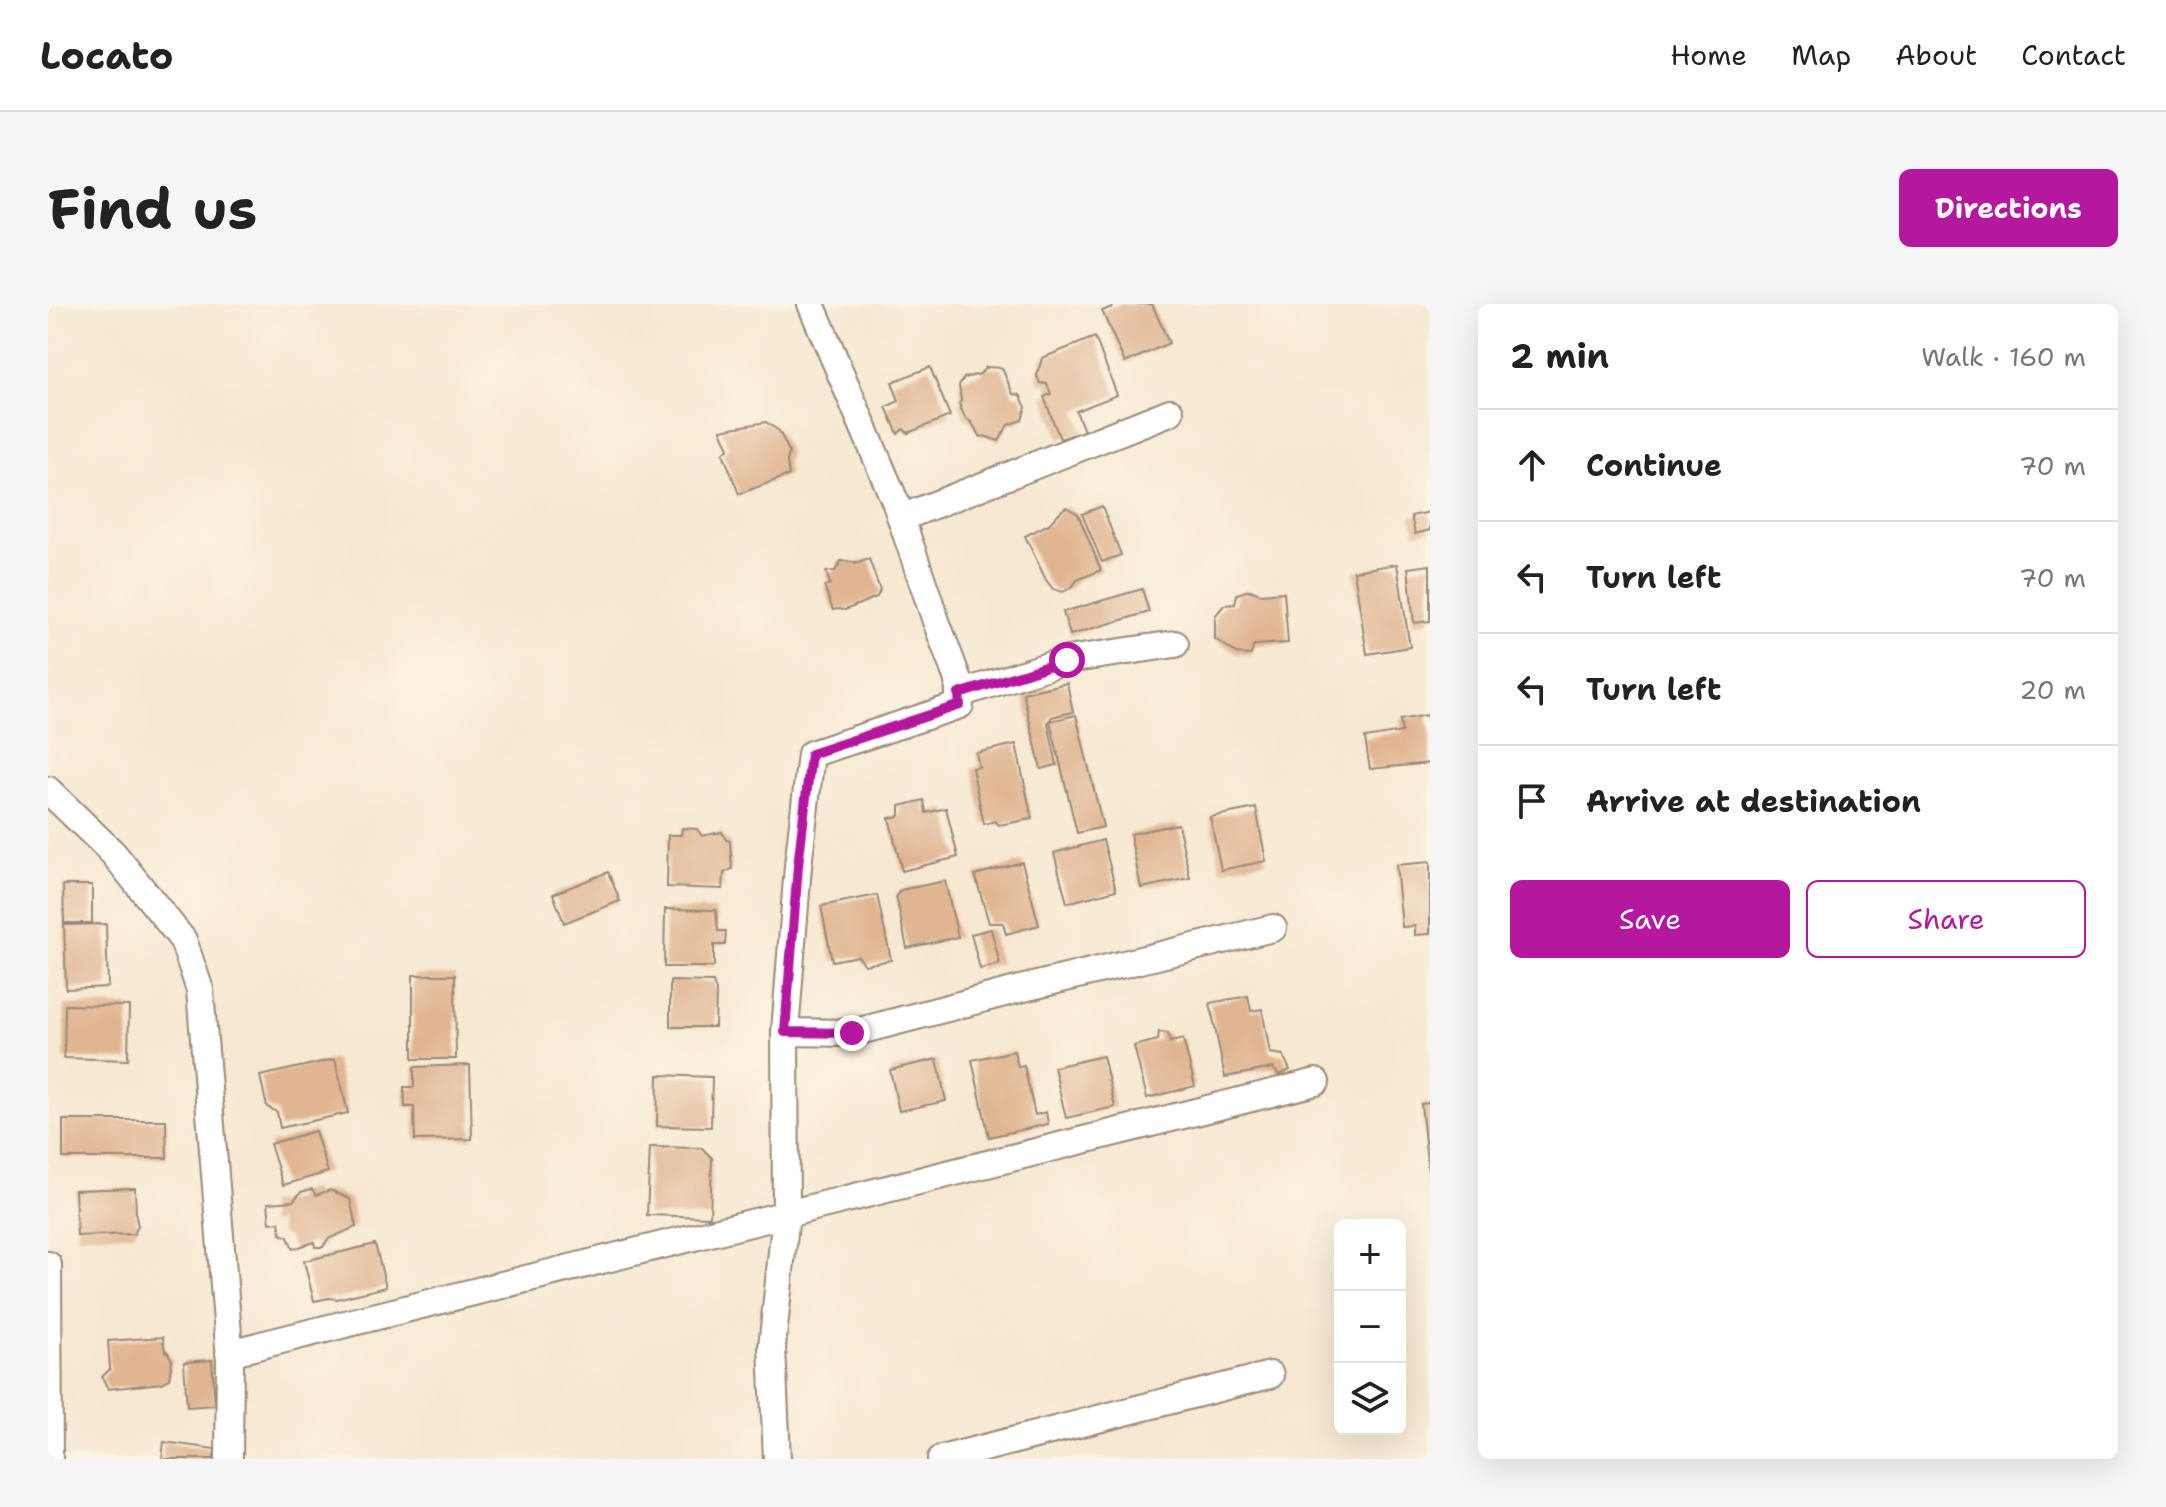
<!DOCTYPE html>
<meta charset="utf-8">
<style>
body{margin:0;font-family:"Shantell Sans",sans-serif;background:#f6f6f6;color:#222}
.controls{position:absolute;right:24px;bottom:24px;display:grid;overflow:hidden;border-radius:12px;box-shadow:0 8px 32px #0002}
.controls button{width:72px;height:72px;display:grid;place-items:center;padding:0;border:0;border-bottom:2px solid #e0e0e0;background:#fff;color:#222;font:40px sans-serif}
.stop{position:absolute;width:24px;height:24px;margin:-18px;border:6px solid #b5179e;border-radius:50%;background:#fff}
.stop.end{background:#b5179e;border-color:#fff;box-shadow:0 2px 8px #0008}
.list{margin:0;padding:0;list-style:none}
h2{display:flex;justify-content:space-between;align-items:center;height:104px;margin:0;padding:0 32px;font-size:34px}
h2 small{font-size:26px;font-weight:400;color:#767676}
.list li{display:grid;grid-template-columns:52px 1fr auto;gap:24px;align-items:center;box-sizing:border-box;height:112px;padding:0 32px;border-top:2px solid #e0e0e0}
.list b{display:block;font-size:30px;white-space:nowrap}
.list em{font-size:26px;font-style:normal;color:#767676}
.actions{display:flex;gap:16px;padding:24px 32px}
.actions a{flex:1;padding:18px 0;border:2px solid #b5179e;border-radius:12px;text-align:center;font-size:28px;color:#b5179e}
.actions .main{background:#b5179e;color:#fff}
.icon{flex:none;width:44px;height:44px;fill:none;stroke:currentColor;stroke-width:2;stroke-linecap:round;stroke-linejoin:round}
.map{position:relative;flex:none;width:1382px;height:1155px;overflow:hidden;border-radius:12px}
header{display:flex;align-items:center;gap:48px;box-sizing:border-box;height:112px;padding:0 40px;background:#fff;border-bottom:2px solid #e0e0e0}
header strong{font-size:38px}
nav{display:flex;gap:44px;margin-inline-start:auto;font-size:28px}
.intro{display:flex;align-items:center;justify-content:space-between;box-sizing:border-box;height:192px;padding:0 48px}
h1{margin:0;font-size:56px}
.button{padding:20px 36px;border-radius:12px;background:#b5179e;color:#fff;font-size:28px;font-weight:700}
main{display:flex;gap:48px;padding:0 48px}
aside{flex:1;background:#fff;border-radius:12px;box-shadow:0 8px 32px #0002}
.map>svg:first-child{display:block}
.building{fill:#e0b591}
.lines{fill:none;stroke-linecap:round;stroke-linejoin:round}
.minor-casing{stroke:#998978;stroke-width:30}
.minor{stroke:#fff;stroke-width:26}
.route{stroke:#b5179e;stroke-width:10}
</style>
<header>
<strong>Locato</strong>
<nav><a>Home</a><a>Map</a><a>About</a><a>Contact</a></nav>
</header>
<div class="intro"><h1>Find us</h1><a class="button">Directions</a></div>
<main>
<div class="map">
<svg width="1382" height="1155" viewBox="0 0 1382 1155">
<rect width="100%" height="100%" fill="#fcf5e5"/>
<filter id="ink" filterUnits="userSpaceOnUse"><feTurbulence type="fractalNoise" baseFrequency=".0125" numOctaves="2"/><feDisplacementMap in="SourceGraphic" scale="16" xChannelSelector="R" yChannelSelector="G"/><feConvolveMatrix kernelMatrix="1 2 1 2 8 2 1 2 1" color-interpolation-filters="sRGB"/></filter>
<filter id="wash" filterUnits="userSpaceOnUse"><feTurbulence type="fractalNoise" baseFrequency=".006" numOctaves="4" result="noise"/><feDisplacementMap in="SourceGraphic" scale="32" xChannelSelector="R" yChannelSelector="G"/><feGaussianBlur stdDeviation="1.8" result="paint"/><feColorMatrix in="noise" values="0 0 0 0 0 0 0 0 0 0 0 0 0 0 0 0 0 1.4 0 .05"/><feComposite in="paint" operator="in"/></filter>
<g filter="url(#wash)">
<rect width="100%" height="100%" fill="#f7e8d1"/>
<g id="blocks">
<!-- building -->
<path class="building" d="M1071,0H1104L1121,39L1077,59L1054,7Z
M1047,33L1069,91L1028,107L1036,127L1012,135L996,93L1003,90L999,80L992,79L989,72L994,54Z
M882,63L902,112L860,129L855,125L850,130L838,103L851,97L844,78Z
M938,63L954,64L965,90L972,91L978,103L974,116L960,121L951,137L936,132L933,133L923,118L917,114L911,100L913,97L911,81L916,74L932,70Z
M718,118L731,127L738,141L741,149L739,158L741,171L691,190L675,149L681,144L673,126Z
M1054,202L1073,251L1054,258L1034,210Z
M1018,203L1030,210L1053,266L1029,276L1024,283L1015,288L1005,285L998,276L977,232L1001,220L1012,208Z
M1382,208V226L1367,230L1363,212Z
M821,255L832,286L829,293L797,306L789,305L785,306L776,282L782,280L778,268L787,267L793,257L808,258L806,260Z
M1349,260L1362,343L1319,350L1306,267Z
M1382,261V317L1366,319L1360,264Z
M1094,285L1101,308L1022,331L1015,308Z
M1201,286L1213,290L1236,288L1240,339L1206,341L1203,351L1190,350L1167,335V312L1176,301L1187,300L1189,290Z
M1019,379L1025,408L1004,413L1000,419L1009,461L993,465L975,389Z
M1028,411L1055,523L1029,529L1002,417Z
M1379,411L1382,428V459L1322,465L1317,434L1354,428L1352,416Z
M968,440L984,515L951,521L947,517L936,520L924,464L931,463L928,449Z
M876,496L878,509L898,504L910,553L854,567L841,514L852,512V502Z
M1208,504L1218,557L1173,566L1162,513Z
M1130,520L1142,574L1093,584L1082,530Z
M634,524L649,525L654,532L674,528L678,536L682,537L684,565L676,569L675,585L619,583L620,531H633Z
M1055,536L1068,586L1019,599L1006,549Z
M974,558L991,621L958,630L955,619H941L927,571Z
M1382,558V630L1367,631V622L1354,623L1348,561Z
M560,568L572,597L516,619L505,590Z
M897,577L910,633L859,644L848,592L853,586Z
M15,581H44V619H16Z
M829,591L843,656L817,661L810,652L784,657L773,602Z
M617,605L668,606L670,627H678L677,641H666V663H616Z
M58,620L60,683L18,685L16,621Z
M943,625L952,660L932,665L923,630Z
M365,671H407L408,755H365Z
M622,677L665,678L668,687L667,723H622Z
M1200,692L1203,707L1214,705L1222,749L1235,751L1242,766L1231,771L1225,764L1177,773L1162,699Z
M17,701L81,702L80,756L16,754Z
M1111,728L1120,729L1122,738L1135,735L1147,782L1099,794L1086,742L1110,736Z
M966,747L970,763L976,762L987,811L998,808L1000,820L941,833L924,756Z
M1055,752L1067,803L1018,814L1006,763Z
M287,755L300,809L232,824L229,808L219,803L212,772Z
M889,755L898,797L851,807L842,766Z
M422,761L424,835L367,836L366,803H357L356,783H366V763Z
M610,771L664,773L663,823L609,822Z
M1382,799V867H1380L1373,800Z
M15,816H118L119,854H15Z
M267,827L280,868L235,881L222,840Z
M602,843L654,844L664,854L662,913L599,911Z
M87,884L88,913L90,922L86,930L29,932L27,886Z
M264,885L268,891L282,886L302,895L308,923L280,935L275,943H267L266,938L245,945L240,933L233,930L231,918L222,919L220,899L245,897L253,888Z
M327,940L338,983L289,995L281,994L266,997L256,957Z
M115,1033L117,1048L119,1047L124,1056L121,1075L114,1079L60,1085L54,1073L62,1065L60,1037Z
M164,1056L167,1101L139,1103L136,1058Z
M116,1138L167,1145L166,1155H114Z"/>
</g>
</g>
<g filter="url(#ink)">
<use href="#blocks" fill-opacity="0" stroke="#998978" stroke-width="2"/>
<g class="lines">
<!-- minor casing -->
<g class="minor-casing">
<path id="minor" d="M763,0L847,197L888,317L910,376L912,401L763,450L750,562L737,728L804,729L972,685L1225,624
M853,214L1122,108
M911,390L1019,356L1127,340
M0,486L65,549L135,636L152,686L182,1055L181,1155
M0,961L1,1155
M181,1049L1268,778
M729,1155L724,1043L738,910L737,728
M893,1155L1222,1071"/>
</g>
<!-- minor -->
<use href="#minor" class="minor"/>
</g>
</g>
<g class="lines" filter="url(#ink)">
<!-- route -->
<path class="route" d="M804,729L737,728L750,562L763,450L912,401L911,390L1019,356"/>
</g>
</svg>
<div class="controls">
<button>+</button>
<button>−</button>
<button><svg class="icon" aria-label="layers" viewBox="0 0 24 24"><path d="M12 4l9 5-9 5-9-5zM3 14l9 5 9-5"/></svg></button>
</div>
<div class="stop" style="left:1019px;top:356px"></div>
<div class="stop end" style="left:804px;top:729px"></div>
</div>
<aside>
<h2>2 min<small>Walk · 160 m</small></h2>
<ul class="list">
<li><svg class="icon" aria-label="ahead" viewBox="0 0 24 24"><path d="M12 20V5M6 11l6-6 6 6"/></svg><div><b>Continue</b></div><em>70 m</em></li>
<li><svg class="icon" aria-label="left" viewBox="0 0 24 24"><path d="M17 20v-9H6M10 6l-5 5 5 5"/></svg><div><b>Turn left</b></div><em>70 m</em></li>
<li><svg class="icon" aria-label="left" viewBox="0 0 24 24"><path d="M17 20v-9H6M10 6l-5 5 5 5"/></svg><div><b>Turn left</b></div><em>20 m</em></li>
<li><svg class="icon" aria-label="arrive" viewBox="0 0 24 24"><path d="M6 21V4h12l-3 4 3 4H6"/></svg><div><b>Arrive at destination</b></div></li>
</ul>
<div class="actions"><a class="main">Save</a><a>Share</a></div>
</aside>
</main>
